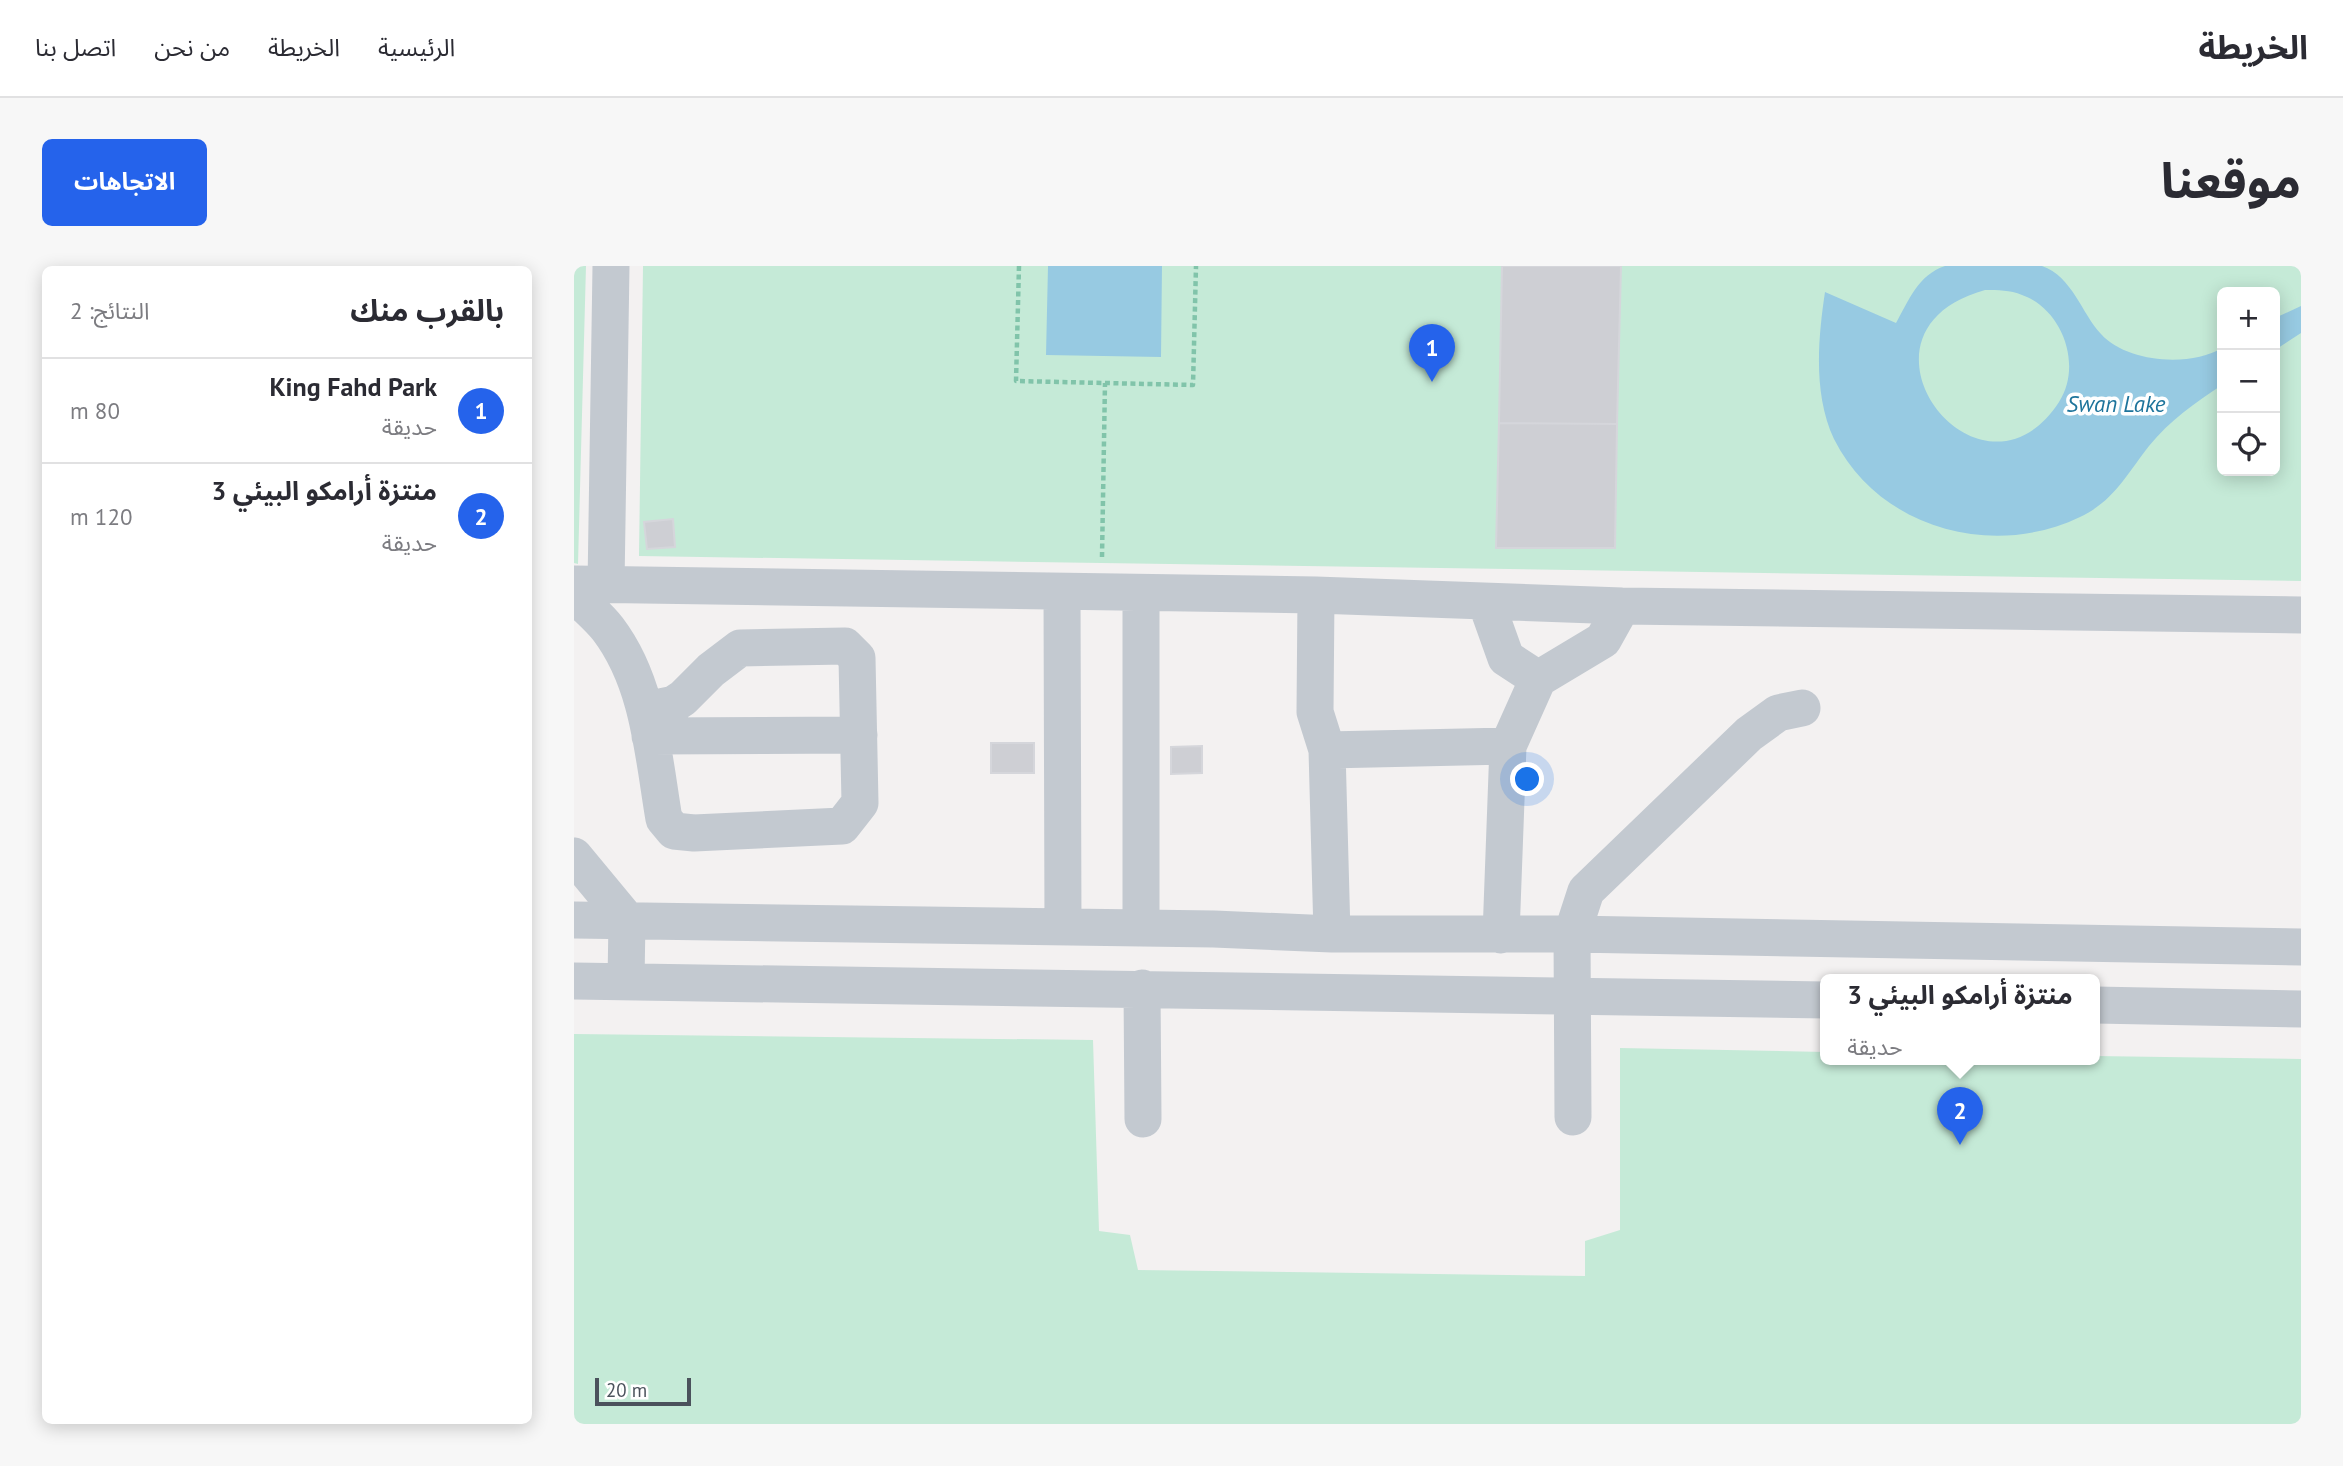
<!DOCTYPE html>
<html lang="ar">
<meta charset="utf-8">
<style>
body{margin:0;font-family:"PT Sans","Noto Sans Arabic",sans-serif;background:#f7f7f7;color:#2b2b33;direction:rtl}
.controls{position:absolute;right:21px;top:21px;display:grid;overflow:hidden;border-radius:10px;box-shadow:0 4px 18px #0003}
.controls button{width:63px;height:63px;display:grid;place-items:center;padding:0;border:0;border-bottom:2px solid #e1e1e2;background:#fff;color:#2b2b33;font:35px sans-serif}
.scale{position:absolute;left:21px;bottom:18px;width:96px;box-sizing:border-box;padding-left:7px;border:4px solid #4b525c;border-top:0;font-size:19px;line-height:24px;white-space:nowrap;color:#4b525c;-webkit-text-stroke:5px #fff;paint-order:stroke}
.you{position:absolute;left:954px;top:514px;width:24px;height:24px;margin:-18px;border:5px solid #fff;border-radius:50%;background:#1a73e8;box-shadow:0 0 0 10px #1a73e833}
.badge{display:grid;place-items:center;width:46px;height:46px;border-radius:50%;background:#2563eb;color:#fff;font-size:23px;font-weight:700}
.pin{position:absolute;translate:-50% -58px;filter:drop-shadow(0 2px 4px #0008)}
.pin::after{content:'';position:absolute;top:37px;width:24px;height:21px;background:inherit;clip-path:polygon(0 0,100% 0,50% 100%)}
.popup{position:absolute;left:1246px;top:708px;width:280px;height:91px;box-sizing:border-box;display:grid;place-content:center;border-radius:10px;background:#fff;filter:drop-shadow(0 2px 5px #0005);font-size:23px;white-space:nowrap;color:#7c7c81}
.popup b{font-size:26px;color:#2b2b33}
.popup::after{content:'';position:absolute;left:50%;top:100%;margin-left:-14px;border:14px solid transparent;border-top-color:#fff}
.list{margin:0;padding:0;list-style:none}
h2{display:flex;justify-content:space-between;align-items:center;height:91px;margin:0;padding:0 28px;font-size:30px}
h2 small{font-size:23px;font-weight:400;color:#7c7c81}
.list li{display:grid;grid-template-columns:46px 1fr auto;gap:21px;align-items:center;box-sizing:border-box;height:105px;padding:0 28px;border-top:2px solid #e1e1e2}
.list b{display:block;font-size:26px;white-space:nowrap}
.list p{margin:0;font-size:23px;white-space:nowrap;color:#7c7c81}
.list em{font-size:23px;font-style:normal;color:#7c7c81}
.icon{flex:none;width:38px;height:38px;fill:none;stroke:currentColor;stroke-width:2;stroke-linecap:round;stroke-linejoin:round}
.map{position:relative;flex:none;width:1727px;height:1158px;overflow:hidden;direction:ltr;border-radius:10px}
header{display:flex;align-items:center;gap:42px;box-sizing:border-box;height:98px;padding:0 35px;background:#fff;border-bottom:2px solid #e1e1e2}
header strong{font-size:33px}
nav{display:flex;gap:38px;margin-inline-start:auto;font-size:24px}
.intro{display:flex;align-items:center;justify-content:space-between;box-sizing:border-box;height:168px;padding:0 42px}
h1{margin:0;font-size:49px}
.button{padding:18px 32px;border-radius:10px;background:#2563eb;color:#fff;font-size:24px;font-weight:700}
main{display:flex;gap:42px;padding:0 42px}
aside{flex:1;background:#fff;border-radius:10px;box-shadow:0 4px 18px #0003}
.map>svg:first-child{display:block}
.green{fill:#c5ead7;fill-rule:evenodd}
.water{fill:#97cae2;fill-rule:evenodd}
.building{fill:#cecfd4;stroke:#d5d6db;stroke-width:2}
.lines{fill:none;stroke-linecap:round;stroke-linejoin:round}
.path{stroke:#81c4aa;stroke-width:4.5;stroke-dasharray:5 3.5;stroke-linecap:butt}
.minor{stroke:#c3c9d0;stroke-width:37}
.labels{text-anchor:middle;stroke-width:7;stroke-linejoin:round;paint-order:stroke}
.water-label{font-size:23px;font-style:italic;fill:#1e749b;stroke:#fff}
</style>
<header>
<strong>الخريطة</strong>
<nav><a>الرئيسية</a><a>الخريطة</a><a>من نحن</a><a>اتصل بنا</a></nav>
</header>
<div class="intro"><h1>موقعنا</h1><a class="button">الاتجاهات</a></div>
<main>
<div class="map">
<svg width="1727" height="1158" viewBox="0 0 1727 1158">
<rect width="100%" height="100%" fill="#f3f1f1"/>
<!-- green -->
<path class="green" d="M0,0H12L4,298L0,297Z
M69,0H1727V315L65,290ZM1648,26H1701V205H1648Z
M0,768L519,774L525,965L556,969L564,1004L1011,1010V975L1046,964V782L1251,786V793H1521V790L1727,793V1158H0Z"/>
<!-- water -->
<path class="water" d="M474,0H588L587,91L472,89Z
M1371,0C1391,0 1453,0 1468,0C1498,10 1508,48 1527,68C1553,97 1617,101 1648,82V119C1622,136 1595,155 1575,180C1553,208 1540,235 1506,251C1419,293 1305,263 1260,173C1239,128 1244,73 1251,26L1322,57C1335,34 1344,9 1371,0ZM1411,24C1424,24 1436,24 1448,29C1488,43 1509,99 1485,136C1406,257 1259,66 1411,24Z
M1727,40V67L1701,84V52Z"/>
<!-- building -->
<path class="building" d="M928,0H1047L1043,158L925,157Z
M925,157L1043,158L1041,282H922Z
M99,253L101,281L73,283L70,256Z
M417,477H460V507H417Z
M628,480V507L597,508V481Z"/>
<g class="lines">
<!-- path -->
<path class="path" d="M445,0L442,115L619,119L622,0
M528,291L531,117"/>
<!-- minor -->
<path class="minor" d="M0,318L742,329L1048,340L1727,349
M32,319L37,0
M488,326L489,661
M0,328C11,340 25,351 34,363C75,417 79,488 90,553L100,565L120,567L268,560L286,537L283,392L271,380L166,382L137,404L109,432L100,438L71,444
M742,329L741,446L753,484L758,668
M912,336L932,392L964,413
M76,470L285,469
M753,484L934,480
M0,590L53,654L52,715
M0,654L640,663L758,668H998L1727,681
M567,662V329
M927,669L934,480L964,413L1029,374L1048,340
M0,715L1251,734
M568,722L569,853
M1521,739L1727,743
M999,851L998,668L1012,625L1175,468L1204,447L1228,442"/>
</g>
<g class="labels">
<!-- water labels -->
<g class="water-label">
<text x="1542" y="146">Swan Lake</text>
</g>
</g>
</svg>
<div class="controls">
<button>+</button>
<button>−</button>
<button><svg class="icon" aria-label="locate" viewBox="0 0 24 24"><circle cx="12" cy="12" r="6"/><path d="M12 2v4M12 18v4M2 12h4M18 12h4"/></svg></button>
</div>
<div class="scale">20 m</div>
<div class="you"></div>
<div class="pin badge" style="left:858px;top:116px">1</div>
<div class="pin badge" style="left:1386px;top:879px">2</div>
<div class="popup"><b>منتزة أرامكو البيئي 3</b>حديقة</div>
</div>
<aside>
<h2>بالقرب منك<small>النتائج: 2</small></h2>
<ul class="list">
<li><span class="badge">1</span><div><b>King Fahd Park</b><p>حديقة</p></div><em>80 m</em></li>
<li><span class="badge">2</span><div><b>منتزة أرامكو البيئي 3</b><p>حديقة</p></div><em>120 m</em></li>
</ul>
</aside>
</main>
